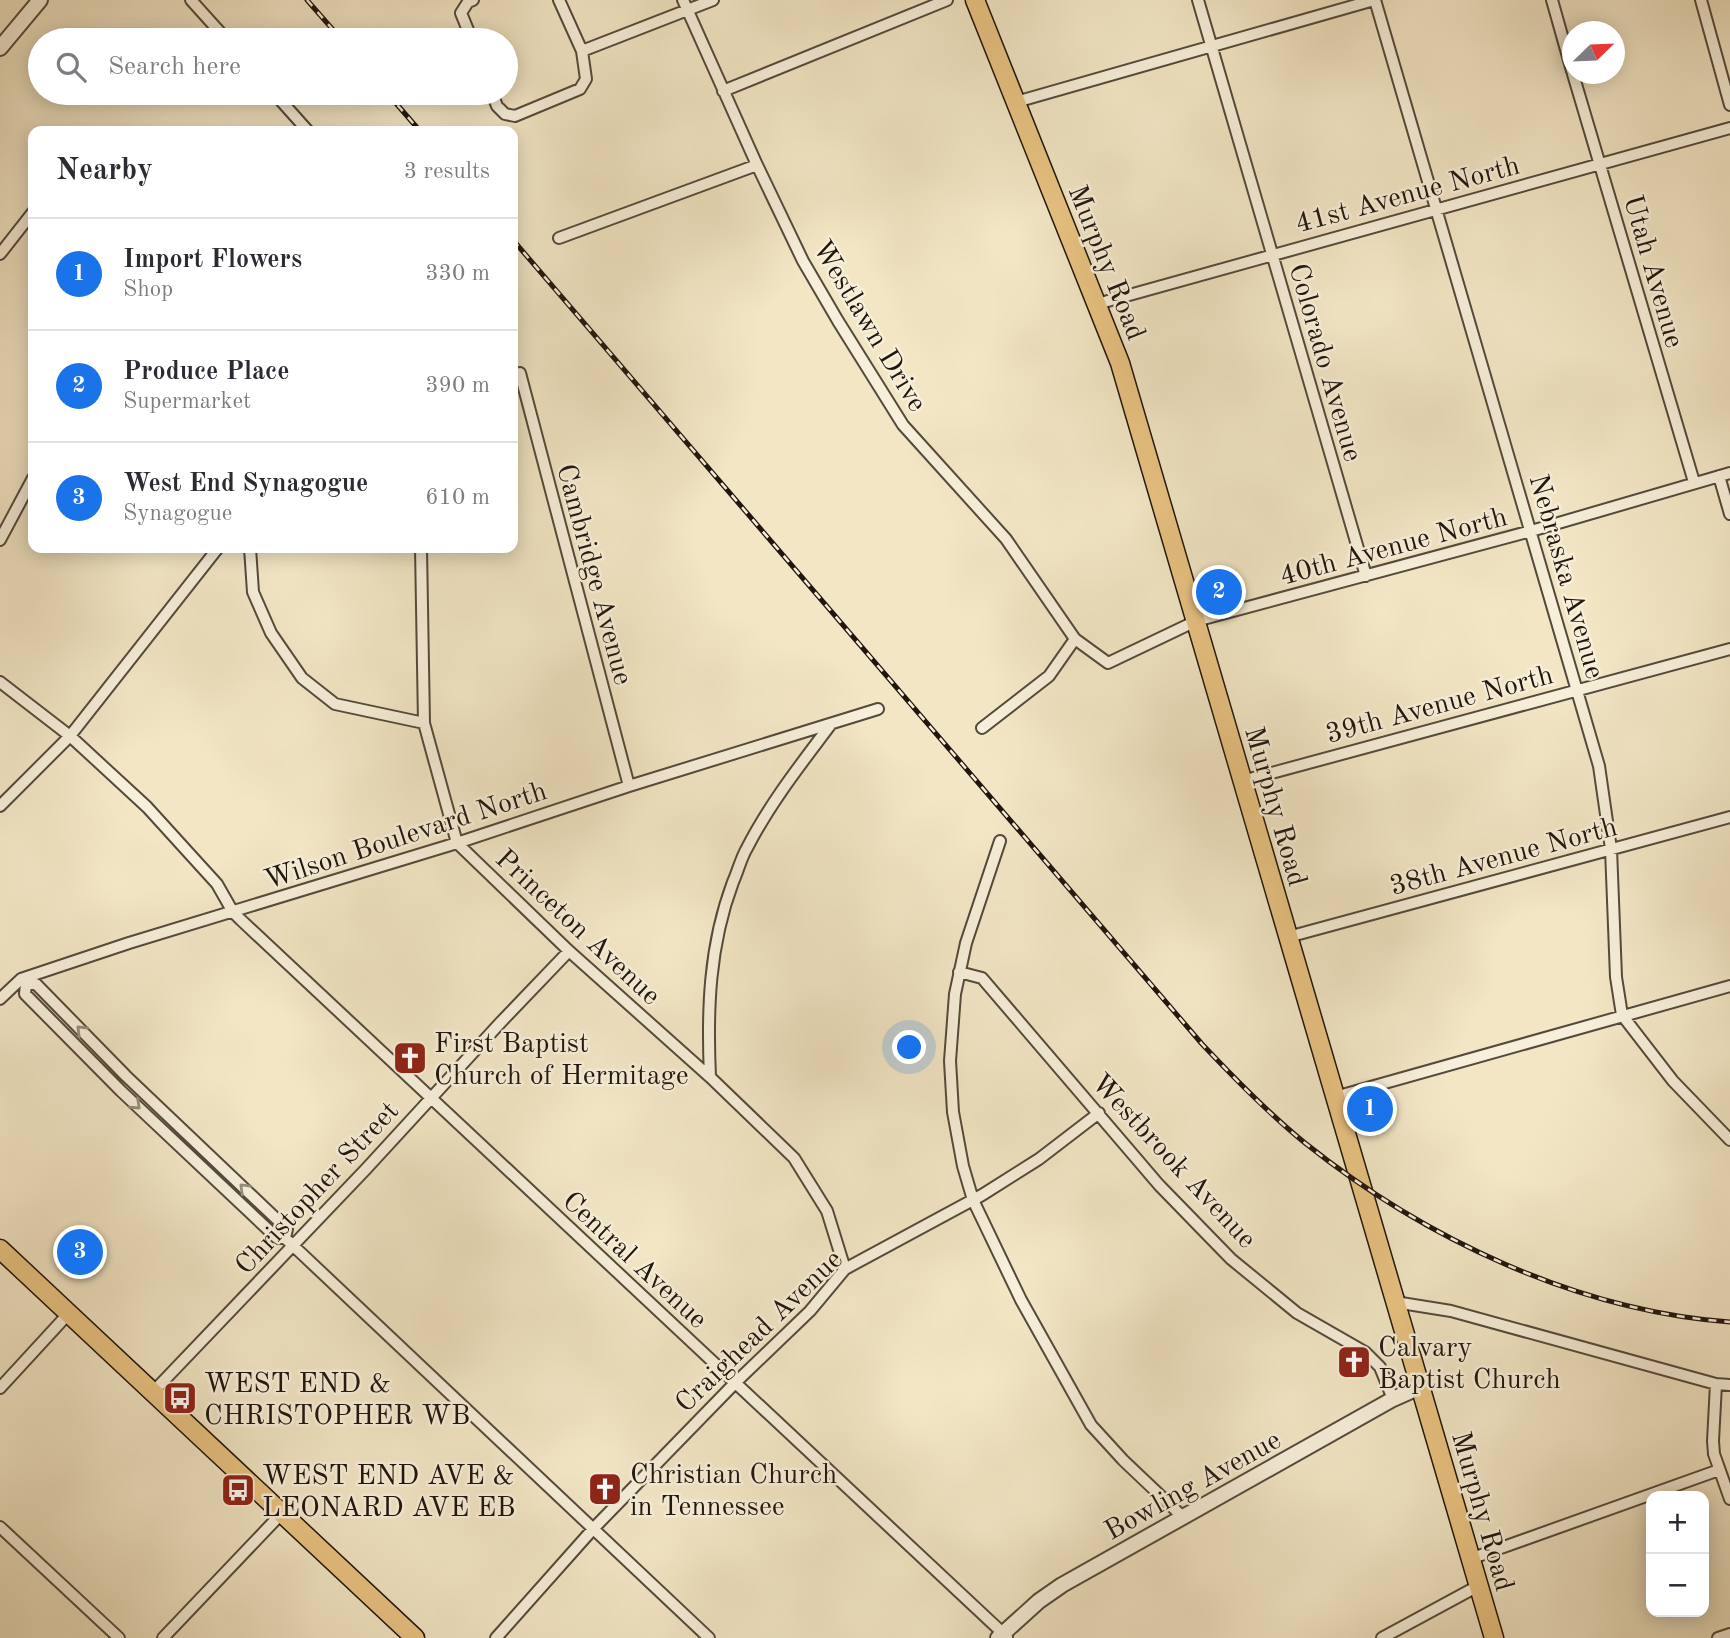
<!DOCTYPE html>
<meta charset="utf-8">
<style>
body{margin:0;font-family:"Old Standard TT",serif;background:#f7f7f7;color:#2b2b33}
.controls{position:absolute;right:21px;bottom:21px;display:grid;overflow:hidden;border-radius:14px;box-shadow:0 4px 18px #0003}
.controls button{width:63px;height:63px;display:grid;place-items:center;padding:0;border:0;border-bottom:2px solid #e1e1e2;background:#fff;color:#2b2b33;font:35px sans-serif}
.compass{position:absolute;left:1562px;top:21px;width:63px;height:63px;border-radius:50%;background:#fff;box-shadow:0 4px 18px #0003;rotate:67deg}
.you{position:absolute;left:910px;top:1048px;width:24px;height:24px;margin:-18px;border:5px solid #fff;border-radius:50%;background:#1a73e8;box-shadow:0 0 0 10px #1a73e833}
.badge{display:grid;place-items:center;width:46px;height:46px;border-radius:50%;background:#1a73e8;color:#fff;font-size:23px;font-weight:700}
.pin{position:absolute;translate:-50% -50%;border:4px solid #fff;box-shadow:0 2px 7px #0006}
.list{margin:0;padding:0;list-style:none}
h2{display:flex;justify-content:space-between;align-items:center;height:91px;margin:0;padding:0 28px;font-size:30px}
h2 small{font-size:23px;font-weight:400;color:#7c7c81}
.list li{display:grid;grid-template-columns:46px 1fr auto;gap:21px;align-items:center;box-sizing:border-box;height:112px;padding:0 28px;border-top:2px solid #e1e1e2}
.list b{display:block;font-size:26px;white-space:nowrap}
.list p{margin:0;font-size:23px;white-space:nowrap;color:#7c7c81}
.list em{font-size:23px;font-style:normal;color:#7c7c81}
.icon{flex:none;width:38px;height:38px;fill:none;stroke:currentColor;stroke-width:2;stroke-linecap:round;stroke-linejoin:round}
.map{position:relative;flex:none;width:1730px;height:1638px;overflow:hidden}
.search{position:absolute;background:#fff;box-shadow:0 4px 18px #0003;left:28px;top:28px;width:490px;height:77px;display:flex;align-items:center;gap:18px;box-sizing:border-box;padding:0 24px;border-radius:38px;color:#7c7c81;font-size:26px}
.panel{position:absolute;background:#fff;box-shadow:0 4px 18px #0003;left:28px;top:126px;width:490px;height:427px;border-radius:14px}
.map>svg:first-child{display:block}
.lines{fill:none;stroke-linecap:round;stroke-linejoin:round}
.minor-casing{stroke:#544a3b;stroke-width:14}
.tertiary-casing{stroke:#544a3b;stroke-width:18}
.primary-casing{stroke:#20160d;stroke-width:21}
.minor{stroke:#f7efd9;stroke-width:10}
.tertiary{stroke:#f7efd9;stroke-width:14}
.primary{stroke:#e9c382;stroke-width:18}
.rail-casing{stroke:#20160d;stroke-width:5}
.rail{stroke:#f7efd9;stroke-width:2.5;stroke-dasharray:8;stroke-linecap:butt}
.oneway{stroke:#968d7d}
.labels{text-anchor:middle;stroke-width:5;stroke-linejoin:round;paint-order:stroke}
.street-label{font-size:28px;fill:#20160d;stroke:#f7efd9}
.poi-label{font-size:28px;fill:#20160d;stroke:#f7efd9;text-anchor:start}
</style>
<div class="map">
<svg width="1730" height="1638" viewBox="0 0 1730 1638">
<rect width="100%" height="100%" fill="#f2e6c5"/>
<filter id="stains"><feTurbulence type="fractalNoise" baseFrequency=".00286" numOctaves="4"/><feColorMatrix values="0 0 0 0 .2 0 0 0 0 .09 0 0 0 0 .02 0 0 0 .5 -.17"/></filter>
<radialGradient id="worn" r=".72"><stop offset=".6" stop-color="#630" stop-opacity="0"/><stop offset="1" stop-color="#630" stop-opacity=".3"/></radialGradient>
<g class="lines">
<!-- minor casing -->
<g class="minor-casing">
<path id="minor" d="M191,0L227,40
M683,0L757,165L803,261L838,321L903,425L1006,539L1075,639L1108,663L1196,621L1531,531L1730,473
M1198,0L1366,576
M1375,0L1599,766L1611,849L1616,977L1622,1015L1673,1081L1730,1140
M1552,0L1572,71
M1701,0L1730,105
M472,40L461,13L468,2L473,0
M582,51L713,0
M1573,74L1694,482
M723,91L947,0
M274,93L308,131
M492,93L497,106L505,114L515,116L580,89L586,79L582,51L559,0
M1016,102L1374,0
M559,238L757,165
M0,254L33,212
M1097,304L1730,128
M520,373L629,786
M1719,476L1730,514
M0,540L33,478
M250,548L253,592L271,633L302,678L335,704L424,723
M421,548L424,723L457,843L569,951L710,1077L794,1158L827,1211L845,1269
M0,682L70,736L147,807L217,884L233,912L241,920L1007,1637
M982,728L1049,676L1075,639
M1242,781L1730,649
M0,806L70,736L218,548
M1000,841L966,943L955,994L950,1061L953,1112L963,1166L973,1200L1021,1300L1091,1425L1123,1460L1183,1517
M1288,937L1730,817
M959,972L982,978L1159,1185L1231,1259L1297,1313L1365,1352L1380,1367L1393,1399
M21,979L26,984L25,994L121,1091L277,1238H285L709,1638
M26,984H36L126,1076L287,1229L285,1238
M0,999L21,979L129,943L457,843L629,786L878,709
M710,1077C707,1010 709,946 733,882C738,871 741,858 747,848C770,803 801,764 831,724
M1335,1097L1730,986
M1395,1302L1451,1311L1716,1384L1730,1385
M1716,1384L1713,1441L1714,1454L1730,1499
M0,1388L69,1313
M153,1392L366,1169L501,1022L569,951
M0,1527L119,1638
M1470,1559L1719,1470
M163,1638L282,1513
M496,1638L593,1529L735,1383L810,1311L845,1269L982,1195L1039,1159L1099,1113
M1382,1638L1478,1586
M1718,1638L1730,1634"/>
</g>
<!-- tertiary casing -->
<g class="tertiary-casing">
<path id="tertiary" d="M0,48L40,0
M998,1638L1039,1601L1062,1585L1393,1399L1420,1387"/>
</g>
<!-- primary casing -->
<g class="primary-casing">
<path id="primary" d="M975,0L1120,363L1494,1638
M0,1249L415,1638"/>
</g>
<!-- minor -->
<use href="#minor" class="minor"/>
<!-- tertiary -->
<use href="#tertiary" class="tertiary"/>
<!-- primary -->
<use href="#primary" class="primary"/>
<!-- rail casing -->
<g class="rail-casing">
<path id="rail" d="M307,0L342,40
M387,93L420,131
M513,240L1202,1044C1235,1079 1268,1113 1305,1143C1424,1238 1577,1311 1730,1322"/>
</g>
<!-- rail -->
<use href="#rail" class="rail"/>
</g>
<!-- one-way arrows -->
<defs><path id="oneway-chevron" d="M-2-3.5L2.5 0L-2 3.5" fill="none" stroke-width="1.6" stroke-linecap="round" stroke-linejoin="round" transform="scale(1.75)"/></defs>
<g class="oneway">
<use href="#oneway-chevron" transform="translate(81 1030) rotate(-135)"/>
<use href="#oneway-chevron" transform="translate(136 1105) rotate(43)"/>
<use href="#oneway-chevron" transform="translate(244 1188) rotate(-136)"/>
</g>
<!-- icons -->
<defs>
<g id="church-square" transform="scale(1.75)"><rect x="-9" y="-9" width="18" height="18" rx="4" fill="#8f2418" stroke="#f7efd9"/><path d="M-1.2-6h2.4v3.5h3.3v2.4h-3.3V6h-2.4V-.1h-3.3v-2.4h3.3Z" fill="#fff"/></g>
<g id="bus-square" transform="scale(1.75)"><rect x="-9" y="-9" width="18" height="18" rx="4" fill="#8f2418" stroke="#f7efd9"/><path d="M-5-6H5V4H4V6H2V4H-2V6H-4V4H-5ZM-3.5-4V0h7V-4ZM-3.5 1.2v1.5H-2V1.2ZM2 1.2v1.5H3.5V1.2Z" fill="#fff"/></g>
</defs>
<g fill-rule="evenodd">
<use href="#church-square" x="410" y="1058"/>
<use href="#church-square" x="1354" y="1362"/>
<use href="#bus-square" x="180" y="1398"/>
<use href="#church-square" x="605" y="1489"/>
<use href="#bus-square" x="238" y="1490"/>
</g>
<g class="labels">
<!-- street labels -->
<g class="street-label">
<text transform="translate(1407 193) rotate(-15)" y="10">41st Avenue North</text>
<text transform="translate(1108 262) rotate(68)" y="10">Murphy Road</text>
<text transform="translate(1655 271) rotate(74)" y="10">Utah Avenue</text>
<text transform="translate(871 325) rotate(59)" y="10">Westlawn Drive</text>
<text transform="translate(1327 362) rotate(74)" y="10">Colorado Avenue</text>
<text transform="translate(1393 545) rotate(-15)" y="10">40th Avenue North</text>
<text transform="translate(596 574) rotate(75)" y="10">Cambridge Avenue</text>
<text transform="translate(1568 576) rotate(74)" y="10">Nebraska Avenue</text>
<text transform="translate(1439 703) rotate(-15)" y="10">39th Avenue North</text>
<text transform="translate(1277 806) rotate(74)" y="10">Murphy Road</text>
<text transform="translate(405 834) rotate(-18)" y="10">Wilson Boulevard North</text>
<text transform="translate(1503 855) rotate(-15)" y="10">38th Avenue North</text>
<text transform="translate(579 926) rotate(43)" y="10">Princeton Avenue</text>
<text transform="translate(1175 1160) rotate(47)" y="10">Westbrook Avenue</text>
<text transform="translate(316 1187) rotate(-47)" y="10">Christopher Street</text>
<text transform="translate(636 1259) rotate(43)" y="10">Central Avenue</text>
<text transform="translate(758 1330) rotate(-44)" y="10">Craighead Avenue</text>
<text transform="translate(1192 1484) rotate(-29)" y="10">Bowling Avenue</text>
<text transform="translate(1484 1511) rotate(74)" y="10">Murphy Road</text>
</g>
<!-- poi labels -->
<g class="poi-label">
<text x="434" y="1052">First Baptist<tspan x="434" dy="32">Church of Hermitage</tspan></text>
<text x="1378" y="1356">Calvary<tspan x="1378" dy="32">Baptist Church</tspan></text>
<text x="204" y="1392">WEST END &amp;<tspan x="204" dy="32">CHRISTOPHER WB</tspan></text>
<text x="630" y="1483">Christian Church<tspan x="630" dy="32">in Tennessee</tspan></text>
<text x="262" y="1484">WEST END AVE &amp;<tspan x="262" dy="32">LEONARD AVE EB</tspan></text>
</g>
</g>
<rect width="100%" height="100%" filter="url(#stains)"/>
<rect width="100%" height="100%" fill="url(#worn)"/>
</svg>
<div class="controls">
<button>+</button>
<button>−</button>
</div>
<svg class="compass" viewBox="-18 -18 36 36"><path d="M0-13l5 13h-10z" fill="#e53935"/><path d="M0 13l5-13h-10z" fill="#7c7c81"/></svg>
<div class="you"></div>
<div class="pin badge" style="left:1370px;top:1109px">1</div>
<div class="pin badge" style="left:1219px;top:592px">2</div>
<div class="pin badge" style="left:80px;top:1252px">3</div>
<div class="search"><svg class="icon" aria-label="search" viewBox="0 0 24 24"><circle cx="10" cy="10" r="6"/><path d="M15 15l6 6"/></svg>Search here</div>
<section class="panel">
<h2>Nearby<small>3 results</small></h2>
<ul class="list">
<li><span class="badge">1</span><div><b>Import Flowers</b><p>Shop</p></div><em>330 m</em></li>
<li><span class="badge">2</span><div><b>Produce Place</b><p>Supermarket</p></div><em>390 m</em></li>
<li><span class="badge">3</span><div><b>West End Synagogue</b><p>Synagogue</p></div><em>610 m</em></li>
</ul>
</section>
</div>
